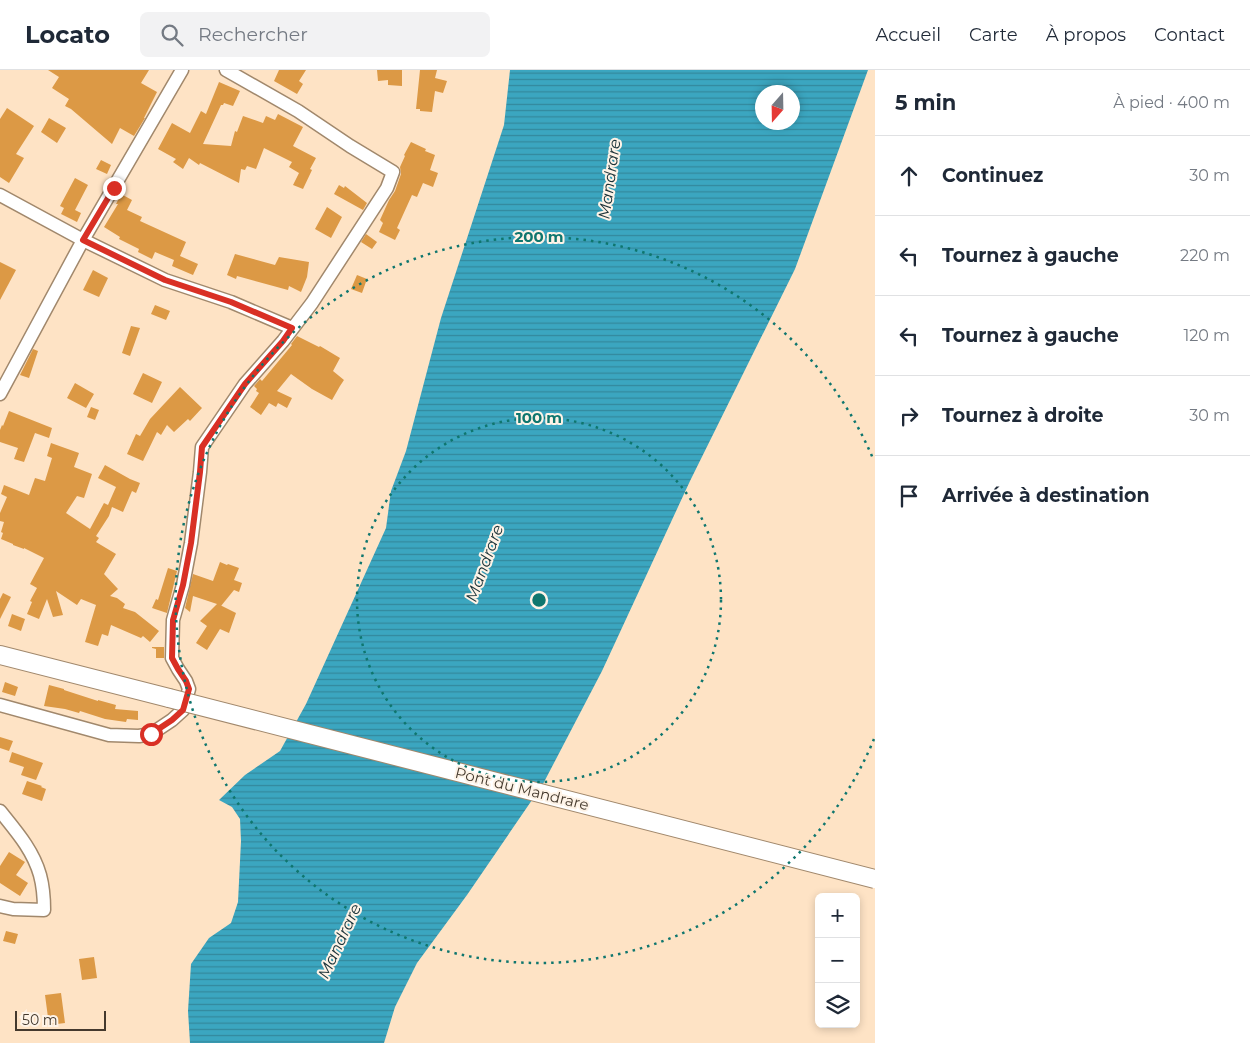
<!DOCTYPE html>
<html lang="fr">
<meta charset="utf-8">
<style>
body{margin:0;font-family:Montserrat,sans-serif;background:#f2f2f3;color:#1f2937}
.controls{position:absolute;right:15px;bottom:15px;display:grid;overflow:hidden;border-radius:8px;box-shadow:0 2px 8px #0003}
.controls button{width:45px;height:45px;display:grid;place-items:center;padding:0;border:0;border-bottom:1px solid #e0e1e3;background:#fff;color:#1f2937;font:25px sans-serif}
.compass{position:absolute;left:755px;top:15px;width:45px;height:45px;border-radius:50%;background:#fff;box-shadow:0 2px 8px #0003;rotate:200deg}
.scale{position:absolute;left:15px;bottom:12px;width:91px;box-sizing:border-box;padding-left:5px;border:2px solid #44392d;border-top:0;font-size:14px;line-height:18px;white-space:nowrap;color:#44392d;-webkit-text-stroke:4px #fef3e7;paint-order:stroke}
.stop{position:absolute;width:15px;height:15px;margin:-11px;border:4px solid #d93025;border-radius:50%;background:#fff}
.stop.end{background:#d93025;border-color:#fff;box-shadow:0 1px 5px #0008}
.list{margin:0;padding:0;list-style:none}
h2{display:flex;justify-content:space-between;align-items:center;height:65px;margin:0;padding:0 20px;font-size:21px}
h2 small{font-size:16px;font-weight:400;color:#747a83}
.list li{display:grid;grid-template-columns:32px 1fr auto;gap:15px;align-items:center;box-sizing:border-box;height:80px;padding:0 20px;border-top:1px solid #e0e1e3}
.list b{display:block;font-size:19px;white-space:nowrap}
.list em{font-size:16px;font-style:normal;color:#747a83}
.icon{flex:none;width:28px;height:28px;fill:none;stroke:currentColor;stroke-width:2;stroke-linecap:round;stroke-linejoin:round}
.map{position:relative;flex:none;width:875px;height:973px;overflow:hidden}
header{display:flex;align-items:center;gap:30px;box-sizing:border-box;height:70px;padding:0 25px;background:#fff;border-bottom:1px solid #e0e1e3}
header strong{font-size:24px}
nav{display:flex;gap:28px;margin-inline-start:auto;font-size:18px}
.search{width:350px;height:45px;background:#f2f2f3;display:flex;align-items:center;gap:12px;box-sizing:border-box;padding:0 18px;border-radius:8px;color:#747a83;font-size:19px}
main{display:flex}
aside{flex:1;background:#fff}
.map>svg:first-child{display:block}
.water{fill:url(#water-rules);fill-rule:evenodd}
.building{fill:#dc9945}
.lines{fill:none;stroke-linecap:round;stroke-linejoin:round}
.minor-casing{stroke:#a1886c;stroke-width:15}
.secondary-casing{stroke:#a1886c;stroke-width:20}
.minor{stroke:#fff;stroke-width:12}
.secondary{stroke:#fff;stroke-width:18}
.secondary-bridge-casing{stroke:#a1886c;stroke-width:20;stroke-linecap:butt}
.secondary-bridge{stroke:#fff;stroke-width:18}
.route{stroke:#d93025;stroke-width:6}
.ring{fill:none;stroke:#0f766e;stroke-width:2.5;stroke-dasharray:2.5 5}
.labels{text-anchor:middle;stroke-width:4;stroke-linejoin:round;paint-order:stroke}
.street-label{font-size:15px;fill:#44392d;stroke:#fef3e7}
.water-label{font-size:16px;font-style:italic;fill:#1a3238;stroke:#fef3e7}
.centre{fill:#0f766e;stroke:#fef3e7;stroke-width:2.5}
.ring-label{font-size:15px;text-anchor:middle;font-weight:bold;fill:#0f766e;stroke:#fef3e7;stroke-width:4;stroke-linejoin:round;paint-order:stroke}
</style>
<header>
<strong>Locato</strong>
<div class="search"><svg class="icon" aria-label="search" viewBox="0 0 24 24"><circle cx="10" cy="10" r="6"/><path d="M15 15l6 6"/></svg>Rechercher</div>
<nav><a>Accueil</a><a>Carte</a><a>À propos</a><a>Contact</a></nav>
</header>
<main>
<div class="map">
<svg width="875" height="973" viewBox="0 0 875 973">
<defs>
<pattern id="water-rules" width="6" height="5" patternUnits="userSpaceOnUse" patternTransform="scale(1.25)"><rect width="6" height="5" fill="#3ba6c0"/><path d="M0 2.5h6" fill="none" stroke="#33889c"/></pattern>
</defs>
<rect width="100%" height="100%" fill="#fee3c5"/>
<!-- water -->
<path class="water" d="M510,0H868L795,199L690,411L602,601L543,714L467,825L417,893L395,937L384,973H190L188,941L191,894L209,868L231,853L238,832L241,771L240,749L232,737L219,730L245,705L280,681L306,634L386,458L391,421L406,381L441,248L504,55ZM762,22H792V52H762Z"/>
<!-- building -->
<path class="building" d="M48,0H149L141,13L157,22L144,48H145L134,66L120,58L112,74L71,39L65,36L69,29L52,18L59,7Z
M279,0H306L299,11L303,14L297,24L274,11Z
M377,0H402V16L388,15V10L378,11Z
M420,0H437L435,8L447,11L443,23L435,21L432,42L420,41V39H416Z
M219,12L240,21L233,36L224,33L223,35H221L203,74L231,76L235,61L237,62L243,46L263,53L266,46L275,50L278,44L303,57L293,76L316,88L310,99L312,100L303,119L293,115L299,103L289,97L292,92L264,78L256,99L247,96L245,100L241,99L239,113L200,93L199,95L189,88L183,99L173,92L176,89L158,79L172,53L190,63L201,41L206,44Z
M7,38L34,56L16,84L24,88L9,113L0,107V49Z
M49,48L66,58L57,73L41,62Z
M411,72L426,79L425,81L435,85L430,100L438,103L433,117L423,113L417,127L412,125L397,158L400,160L395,170L379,162L383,153L380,150L389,130L395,121L401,104L400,97L405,86L404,85Z
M101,90L111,95L107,104L96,99Z
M75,108L88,115L75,140L81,143L77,152L61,144L64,138L60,136Z
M339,115L344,118L345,116L367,133L363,140L334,124Z
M121,124L132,130L127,140L142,147L140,151L186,172L180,186L198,194L193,205L172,196L174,190L155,182L152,189L138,182L139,179L119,169L120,167L104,157L118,134H116Z
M327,137L342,147L331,168L315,159Z
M366,164L377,172L372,179L361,172Z
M235,184L275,195L279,187L309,192L307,207L301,222L289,216L288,220L237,206L236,209L227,205Z
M0,192L16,200L0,230Z
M93,200L108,208L99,227L83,220Z
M357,205L367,209L362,223L351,219Z
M155,235L170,241L166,250L151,244Z
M131,256L140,258L130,286L122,283Z
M297,266L319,277L320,276L340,288L333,301L344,310L340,316L332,330L312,319L291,304L277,321L292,328L287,338L278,333L276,337L269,333L261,345L250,337L259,323L256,321L257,319L254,316L260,309L262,311L292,275L291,274Z
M33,279L38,281L29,308L20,305Z
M143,303L162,312L152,333L133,324Z
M75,313L94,324L86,338L67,328Z
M180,317L202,338L190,351L188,349L174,362L167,355L161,365L157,362L143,391L127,384L136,364L140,366L150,349Z
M91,337L99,340L95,350L87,347Z
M9,341L52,358L49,368L35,363L24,392L14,389L18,378L0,372V360L2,355L3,356Z
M51,373L79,383L74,397L92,404L84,428L77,426L66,443L90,459L104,433L108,435L116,417L98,408L105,395L130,409L140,413L136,423L132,421L123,442L112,437L109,446L96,466L99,468L96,472L116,484L104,504L118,519L110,526L117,528L125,534L123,538L135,542L159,561L150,572L143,566L141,568L111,555L108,566L102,564L98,576L85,572L96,535L81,529L77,535L56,521L63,545L53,547L47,529L39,549L27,544L32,532L30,531L37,518L30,514L44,488L24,478V479L13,475V474L1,469L3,463L1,462L4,452L0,451V443L7,427L1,424L4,415L29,425L35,408L45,411L52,388L47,386Z
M220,492L227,495L228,494L239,498L234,510L242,513L239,522L234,520L221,536L220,535L236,543L229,563L220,559L207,580L196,573L207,556L200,551L217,534L193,526L190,542L185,538L193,504L213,511Z
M168,498L177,501L167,543L152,538L156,529L158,530Z
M3,523L11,527L0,549V529Z
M12,544L25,549L21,561L8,556Z
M152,577H164V588H156V579L152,578Z
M5,612L18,617L15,626L2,622Z
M49,615L64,619V620L98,631V630L116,635L115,639L138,641V650L127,649L126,652L105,649L80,641L79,643L65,639L44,636Z
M0,667L13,671L9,681L0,678Z
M12,682L43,693L36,710L21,705L24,697L9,692Z
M27,711L42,716L41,717L46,719L42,731L22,724Z
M9,782L25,792L16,805L28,813L20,826L0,813V796Z
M6,861L18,864L15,874L3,871Z
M94,887L97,908L82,910L79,889Z
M61,923L65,953L49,955L45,925Z"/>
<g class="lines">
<!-- minor casing -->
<g class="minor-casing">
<path id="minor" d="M0,125L83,170L165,210L231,232L292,258
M0,324L83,170L182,0
M0,635L109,665L139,666L151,664L172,650L183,640L189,619L186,611L178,599L172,588L173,550L183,515L191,473L200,402L202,377L245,314L283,271L312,233L387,118L393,102L350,76L298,41L226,0
M0,741C16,761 33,780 40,805C43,816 44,829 44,840L13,839L0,836"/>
</g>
<!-- secondary casing -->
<g class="secondary-casing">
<path id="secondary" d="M0,585L169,628"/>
</g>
<!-- minor -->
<use href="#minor" class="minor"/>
<!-- secondary -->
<use href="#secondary" class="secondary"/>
<!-- secondary-bridge casing -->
<g class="secondary-bridge-casing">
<path id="secondary-bridge" d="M169,628L875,809"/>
</g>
<!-- secondary-bridge -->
<use href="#secondary-bridge" class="secondary-bridge"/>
</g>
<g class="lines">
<!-- route -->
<path class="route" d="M114,118L83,170L165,210L231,232L292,258L283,271L245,314L202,377L200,402L191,473L183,515L173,550L172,588L178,599L186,611L189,619L183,640L172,650L151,664"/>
</g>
<!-- distance rings -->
<g class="ring">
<circle cx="539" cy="530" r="182"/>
<path d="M874 669A363 363 0 1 1 874 391"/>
</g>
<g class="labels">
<!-- street labels -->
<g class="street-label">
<text transform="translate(522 719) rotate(14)" y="5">Pont du Mandrare</text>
</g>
<!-- water labels -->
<g class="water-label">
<text transform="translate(609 109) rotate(-82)" y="6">Mandrare</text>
<text transform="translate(484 493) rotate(-70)" y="6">Mandrare</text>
<text transform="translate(339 871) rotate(-65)" y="6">Mandrare</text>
</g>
</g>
<circle cx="539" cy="530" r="8" class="centre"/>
<g class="ring-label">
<text x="539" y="172">200 m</text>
<text x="539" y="353">100 m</text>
</g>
</svg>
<div class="controls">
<button>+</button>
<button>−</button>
<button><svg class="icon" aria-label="layers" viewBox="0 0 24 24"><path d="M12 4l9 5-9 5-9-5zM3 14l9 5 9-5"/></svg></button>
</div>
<svg class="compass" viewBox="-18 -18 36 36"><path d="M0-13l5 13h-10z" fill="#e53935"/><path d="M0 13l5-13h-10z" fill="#747a83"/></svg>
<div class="scale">50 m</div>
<div class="stop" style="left:151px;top:664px"></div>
<div class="stop end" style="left:114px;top:118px"></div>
</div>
<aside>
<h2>5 min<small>À pied · 400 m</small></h2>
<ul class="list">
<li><svg class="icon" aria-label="ahead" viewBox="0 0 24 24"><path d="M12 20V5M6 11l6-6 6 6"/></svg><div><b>Continuez</b></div><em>30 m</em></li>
<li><svg class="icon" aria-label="left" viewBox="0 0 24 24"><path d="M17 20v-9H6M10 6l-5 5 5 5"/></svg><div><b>Tournez à gauche</b></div><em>220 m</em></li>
<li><svg class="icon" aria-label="left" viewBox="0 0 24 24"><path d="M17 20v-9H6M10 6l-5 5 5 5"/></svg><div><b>Tournez à gauche</b></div><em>120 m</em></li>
<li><svg class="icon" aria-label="right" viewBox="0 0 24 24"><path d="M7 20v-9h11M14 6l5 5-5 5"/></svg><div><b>Tournez à droite</b></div><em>30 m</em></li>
<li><svg class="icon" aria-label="arrive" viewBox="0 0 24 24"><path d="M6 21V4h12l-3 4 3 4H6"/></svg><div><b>Arrivée à destination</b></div></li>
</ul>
</aside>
</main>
